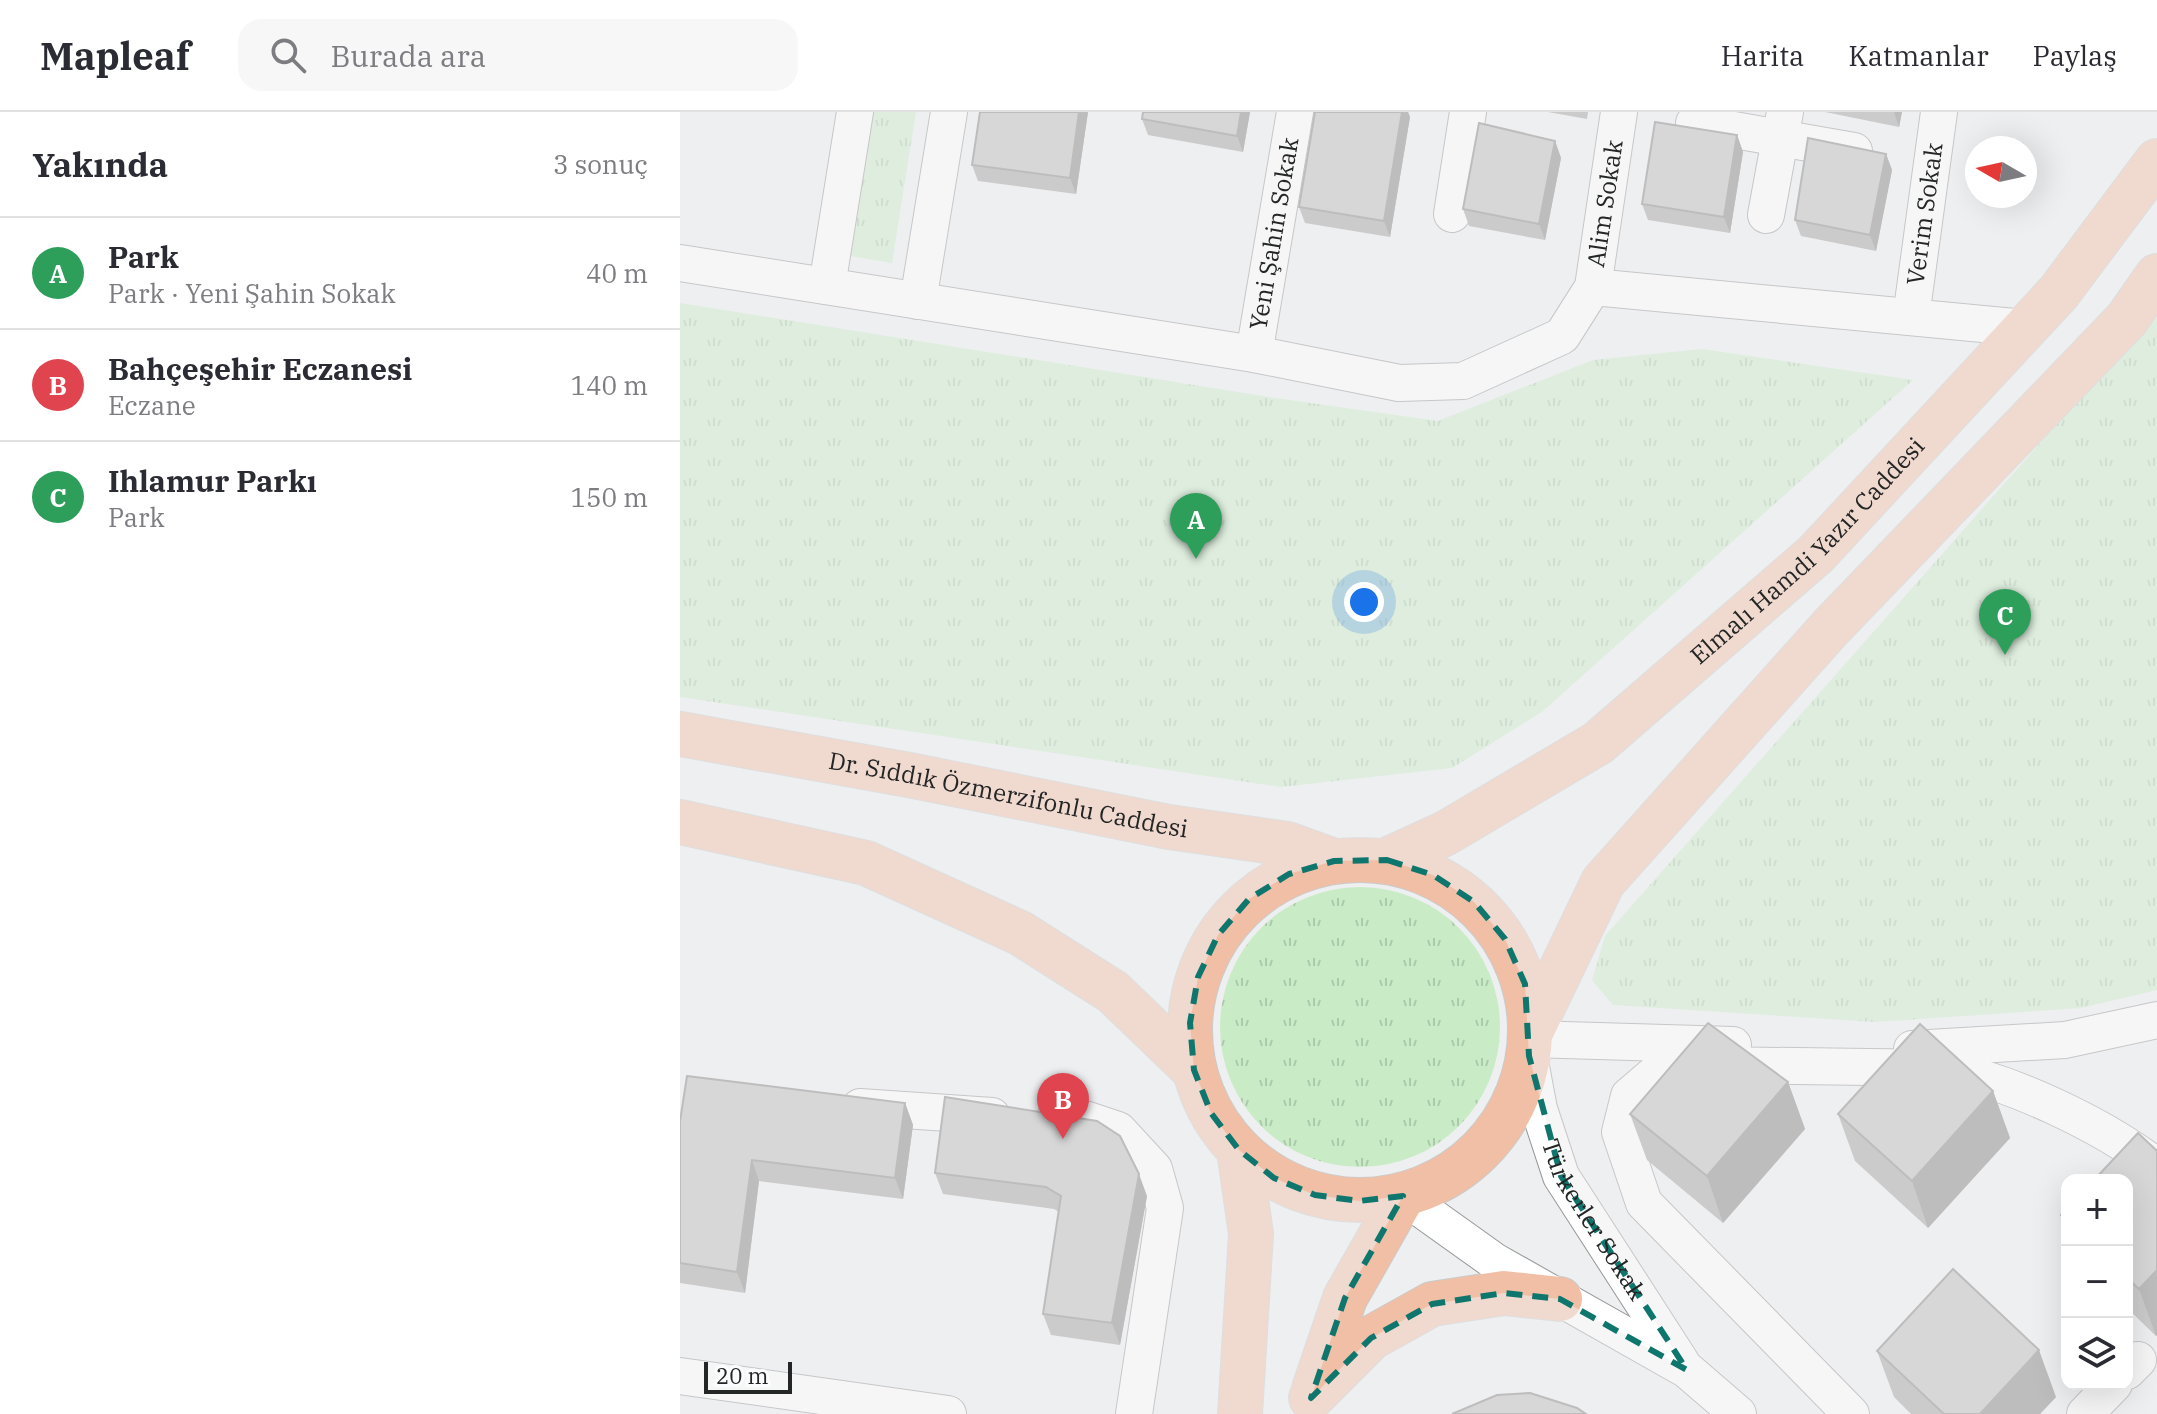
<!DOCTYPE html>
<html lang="tr">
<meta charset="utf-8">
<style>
body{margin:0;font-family:"IBM Plex Serif",serif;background:#f7f7f7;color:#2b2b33}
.controls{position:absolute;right:24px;bottom:24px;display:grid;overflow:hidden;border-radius:16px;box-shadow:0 8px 32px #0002}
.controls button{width:72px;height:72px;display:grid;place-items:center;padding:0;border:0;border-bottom:2px solid #e1e1e2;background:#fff;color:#2b2b33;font:40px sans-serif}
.compass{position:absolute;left:1285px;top:24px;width:72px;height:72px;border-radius:50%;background:#fff;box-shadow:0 8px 32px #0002;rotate:279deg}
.scale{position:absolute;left:24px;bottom:20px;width:88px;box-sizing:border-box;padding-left:8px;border:4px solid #242525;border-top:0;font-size:22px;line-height:28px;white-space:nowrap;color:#242525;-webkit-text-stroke:6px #fbfcfe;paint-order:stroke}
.you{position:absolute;left:684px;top:490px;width:28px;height:28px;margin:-20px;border:6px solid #fff;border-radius:50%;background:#1a73e8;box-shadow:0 0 0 12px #1a73e833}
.badge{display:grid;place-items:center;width:52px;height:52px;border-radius:50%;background:#956116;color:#fff;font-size:26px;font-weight:700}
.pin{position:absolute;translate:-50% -66px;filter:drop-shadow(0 2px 4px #0008)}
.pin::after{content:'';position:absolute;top:42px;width:28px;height:24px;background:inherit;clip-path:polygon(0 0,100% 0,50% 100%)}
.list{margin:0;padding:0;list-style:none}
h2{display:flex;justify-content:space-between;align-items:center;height:104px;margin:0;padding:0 32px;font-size:34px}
h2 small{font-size:26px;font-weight:400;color:#7c7c81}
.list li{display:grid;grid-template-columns:52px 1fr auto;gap:24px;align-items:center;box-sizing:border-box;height:112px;padding:0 32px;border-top:2px solid #e1e1e2}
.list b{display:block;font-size:30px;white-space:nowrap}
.list p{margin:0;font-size:26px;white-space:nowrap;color:#7c7c81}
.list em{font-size:26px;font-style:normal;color:#7c7c81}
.icon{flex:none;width:44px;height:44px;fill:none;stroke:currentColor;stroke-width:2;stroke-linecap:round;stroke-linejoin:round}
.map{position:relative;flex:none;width:1477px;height:1302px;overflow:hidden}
header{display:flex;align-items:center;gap:48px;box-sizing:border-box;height:112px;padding:0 40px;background:#fff;border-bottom:2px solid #e1e1e2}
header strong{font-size:38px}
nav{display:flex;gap:44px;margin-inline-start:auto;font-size:28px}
.search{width:560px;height:72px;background:#f7f7f7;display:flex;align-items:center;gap:20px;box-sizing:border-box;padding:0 28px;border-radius:24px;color:#7c7c81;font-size:30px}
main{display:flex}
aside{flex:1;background:#fff}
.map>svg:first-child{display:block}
.grass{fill:url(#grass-tufts)}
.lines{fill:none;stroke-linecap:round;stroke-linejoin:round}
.minor-casing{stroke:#969798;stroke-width:38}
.major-casing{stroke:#cacbcb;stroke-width:46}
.minor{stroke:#fff;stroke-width:36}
.major{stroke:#f1bfa6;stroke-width:44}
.wall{fill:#a1a09f}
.shaded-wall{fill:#838282}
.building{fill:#bbbab9;stroke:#838282;stroke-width:2}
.marked{fill:none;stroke:#0f766e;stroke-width:6;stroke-dasharray:16 10;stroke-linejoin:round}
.labels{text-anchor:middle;stroke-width:7;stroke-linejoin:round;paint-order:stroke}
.street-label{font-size:24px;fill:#242525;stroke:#fbfcfe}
</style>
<header>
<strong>Mapleaf</strong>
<div class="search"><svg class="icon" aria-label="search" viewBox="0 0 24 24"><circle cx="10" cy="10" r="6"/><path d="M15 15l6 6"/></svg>Burada ara</div>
<nav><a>Harita</a><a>Katmanlar</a><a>Paylaş</a></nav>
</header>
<main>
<aside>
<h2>Yakında<small>3 sonuç</small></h2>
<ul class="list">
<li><span class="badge" style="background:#2e9e5b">A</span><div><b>Park</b><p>Park · Yeni Şahin Sokak</p></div><em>40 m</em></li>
<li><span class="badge" style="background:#e0444e">B</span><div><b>Bahçeşehir Eczanesi</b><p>Eczane</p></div><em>140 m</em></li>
<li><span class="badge" style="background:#2e9e5b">C</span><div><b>Ihlamur Parkı</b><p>Park</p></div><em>150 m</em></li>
</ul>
</aside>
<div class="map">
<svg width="1477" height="1302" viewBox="0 0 1477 1302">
<defs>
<pattern id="grass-tufts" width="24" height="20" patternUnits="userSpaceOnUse" patternTransform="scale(2)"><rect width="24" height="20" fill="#c9ecc7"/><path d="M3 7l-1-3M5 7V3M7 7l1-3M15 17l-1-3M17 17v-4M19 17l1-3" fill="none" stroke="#accaab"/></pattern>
</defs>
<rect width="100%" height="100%" fill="#eeeff0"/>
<!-- grass -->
<path class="grass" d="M193,0H236L212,151L170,144Z
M0,191L589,285L758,309L913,248L1022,237L1233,268L863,599L772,656L601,675L0,585Z
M1477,205V878L1401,896L1196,910L933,893L912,868L925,824L1422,261Z
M540 915a140 140 0 1 1 280 0a140 140 0 1 1-280 0Z"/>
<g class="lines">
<!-- minor casing -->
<g class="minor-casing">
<g id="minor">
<path d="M1014,11L1174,39"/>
<path d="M772,102L788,0"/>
<path d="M1086,103L1105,0"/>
<path id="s1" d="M0,151L574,242L719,271L783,269L882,224L913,175L939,0"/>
<path d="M147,174L175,0"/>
<path d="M913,175L1345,216"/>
<path d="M238,189L269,0"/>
<path id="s2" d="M1231,205L1259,0"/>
<path id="s3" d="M574,242L615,0"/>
<path d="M850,927L1053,933"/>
<path d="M1232,937L1385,928L1477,908"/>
<path id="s4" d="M849,944L859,997L881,1064L1001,1250"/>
<path d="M180,995L312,1004"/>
<path d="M375,1006L408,1008L438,1018L474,1057L485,1096L454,1302"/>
<path d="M723,1084L814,1149L1007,1258L1058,1302"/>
<path d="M1447,1259L1458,1248"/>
<path d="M0,1264L268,1302"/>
<path d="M1171,1302L964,1091L940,1020L949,984L977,960L1031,953L1263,956C1331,970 1422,1012 1477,1055"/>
<path d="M1405,1302L1434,1272"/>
</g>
</g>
<!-- major casing -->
<g class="major-casing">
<g id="major">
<path id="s5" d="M0,622L229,663L489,715L607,732L654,749"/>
<path d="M0,710L186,751L340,821L433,880L514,958"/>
<circle cx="680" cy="918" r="170"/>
<path id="s6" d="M707,748L766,721L918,631L1136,442L1379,180L1477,49"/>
<path d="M851,920L923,770L1151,515L1447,207L1477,164"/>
<path d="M559,1038L571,1122L560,1302"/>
<path d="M634,1277L665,1186L723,1084"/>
<path d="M631,1286L691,1226L752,1192L824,1181L880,1187"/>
</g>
</g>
<!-- minor -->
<use href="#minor" class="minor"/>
<!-- major -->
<use href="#major" class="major"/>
</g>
<!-- wall -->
<path class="wall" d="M300,0H408L396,82L298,69L292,53Z
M463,0H570L563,40L468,23L462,7Z
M635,0H728L730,5L710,125L625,111L619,95Z
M868,0H908L907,7Z
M1145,0H1222L1219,15Z
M1057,23L1063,40L1050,121L968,108L962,92Z
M875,29L881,46L865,128L789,114L783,97Z
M1206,42L1212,58L1196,139L1121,124L1115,108Z
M1108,970L1125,1017L1043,1111L967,1048L950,1002Z
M1313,979L1330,1026L1248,1116L1175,1049L1158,1002Z
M225,991L233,1013L223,1087L79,1069L65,1181L0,1171V1009Z
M1477,1039V1223L1476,1224L1447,1196V1068Z
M255,1061L467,1084L440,1233L371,1223L363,1202L379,1100L374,1097L263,1082Z
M1387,1096V1120L1381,1103Z
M1197,1239L1376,1285L1360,1302H1231L1214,1285Z"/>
<!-- shaded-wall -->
<path class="shaded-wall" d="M399,0H408L396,82L390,66Z
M561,0H570L563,40L557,24Z
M722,0H728L730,5L710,125L704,109Z
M1214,0H1222L1219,15Z
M1057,23L1063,40L1050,121L1044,105Z
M875,29L881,46L865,128L859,112Z
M1206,42L1212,58L1196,139L1190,123Z
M1108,970L1125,1017L1043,1111L1027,1064Z
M1313,979L1330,1026L1248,1116L1232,1069Z
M225,991L233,1013L223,1087L215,1066Z
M72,1048L79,1069L65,1181L57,1160Z
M459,1062L467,1084L440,1233L432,1211Z
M1477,1158V1223L1476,1224L1459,1177Z
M1359,1238L1376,1285L1360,1302H1300Z"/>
<!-- building -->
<path class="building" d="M300,0H399L390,66L292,53Z
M463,0H561L557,24L462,7Z
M635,0H722L704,109L619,95Z
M975,10L1057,23L1044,105L962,92Z
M799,11L875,29L859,112L783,97Z
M1128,26L1206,42L1190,123L1115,108Z
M1028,911L1108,970L1027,1064L950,1002Z
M1240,912L1313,979L1232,1069L1158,1002Z
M7,964L225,991L215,1066L72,1048L57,1160L0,1151V1009Z
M265,985L417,1009L440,1024L459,1062L432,1211L363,1202L381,1084L366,1075L255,1061Z
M1458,1021L1477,1039V1158L1459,1177L1447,1166V1068H1414Z
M1387,1096V1109L1381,1103Z
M1273,1157L1359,1238L1300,1302H1264L1197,1239Z
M850,1281L897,1296L906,1302H772L817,1283Z"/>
<!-- marked area -->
<path d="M0 0H1477V1302H0ZM707,748L753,763L794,790L825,827L845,872L849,944L881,1064L1007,1258L880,1187L824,1181L752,1192L691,1226L631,1286L665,1186L723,1084L679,1089L635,1083L594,1066L559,1038L531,1001L514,958L510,911L518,865L538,823L569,787L609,762L654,749Z" fill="#eeeff0" fill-opacity=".55" fill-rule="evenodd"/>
<path class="marked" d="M707,748L753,763L794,790L825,827L845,872L849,944L881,1064L1007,1258L880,1187L824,1181L752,1192L691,1226L631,1286L665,1186L723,1084L679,1089L635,1083L594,1066L559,1038L531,1001L514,958L510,911L518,865L538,823L569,787L609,762L654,749Z"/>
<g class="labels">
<!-- street labels -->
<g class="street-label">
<text dy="8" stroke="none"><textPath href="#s1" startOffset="1044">Alim Sokak</textPath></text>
<text dy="8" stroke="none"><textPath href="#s2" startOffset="104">Verim Sokak</textPath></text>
<text dy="8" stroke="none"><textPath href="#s3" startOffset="122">Yeni Şahin Sokak</textPath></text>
<text dy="8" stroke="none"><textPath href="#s6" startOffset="526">Elmalı Hamdi Yazır Caddesi</textPath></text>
<text dy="8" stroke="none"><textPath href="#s5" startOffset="334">Dr. Sıddık Özmerzifonlu Caddesi</textPath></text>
<text dy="8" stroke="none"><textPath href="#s4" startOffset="178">Türkerler Sokak</textPath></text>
</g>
</g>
</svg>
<div class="controls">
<button>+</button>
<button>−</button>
<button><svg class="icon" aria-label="layers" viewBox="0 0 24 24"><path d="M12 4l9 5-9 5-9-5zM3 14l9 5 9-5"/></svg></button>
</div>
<svg class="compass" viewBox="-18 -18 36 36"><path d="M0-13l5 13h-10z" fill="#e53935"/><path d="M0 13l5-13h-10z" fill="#7c7c81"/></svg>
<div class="scale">20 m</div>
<div class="you"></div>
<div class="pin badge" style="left:516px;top:447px;background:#2e9e5b">A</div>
<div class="pin badge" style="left:383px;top:1027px;background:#e0444e">B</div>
<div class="pin badge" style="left:1325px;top:543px;background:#2e9e5b">C</div>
</div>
</main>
